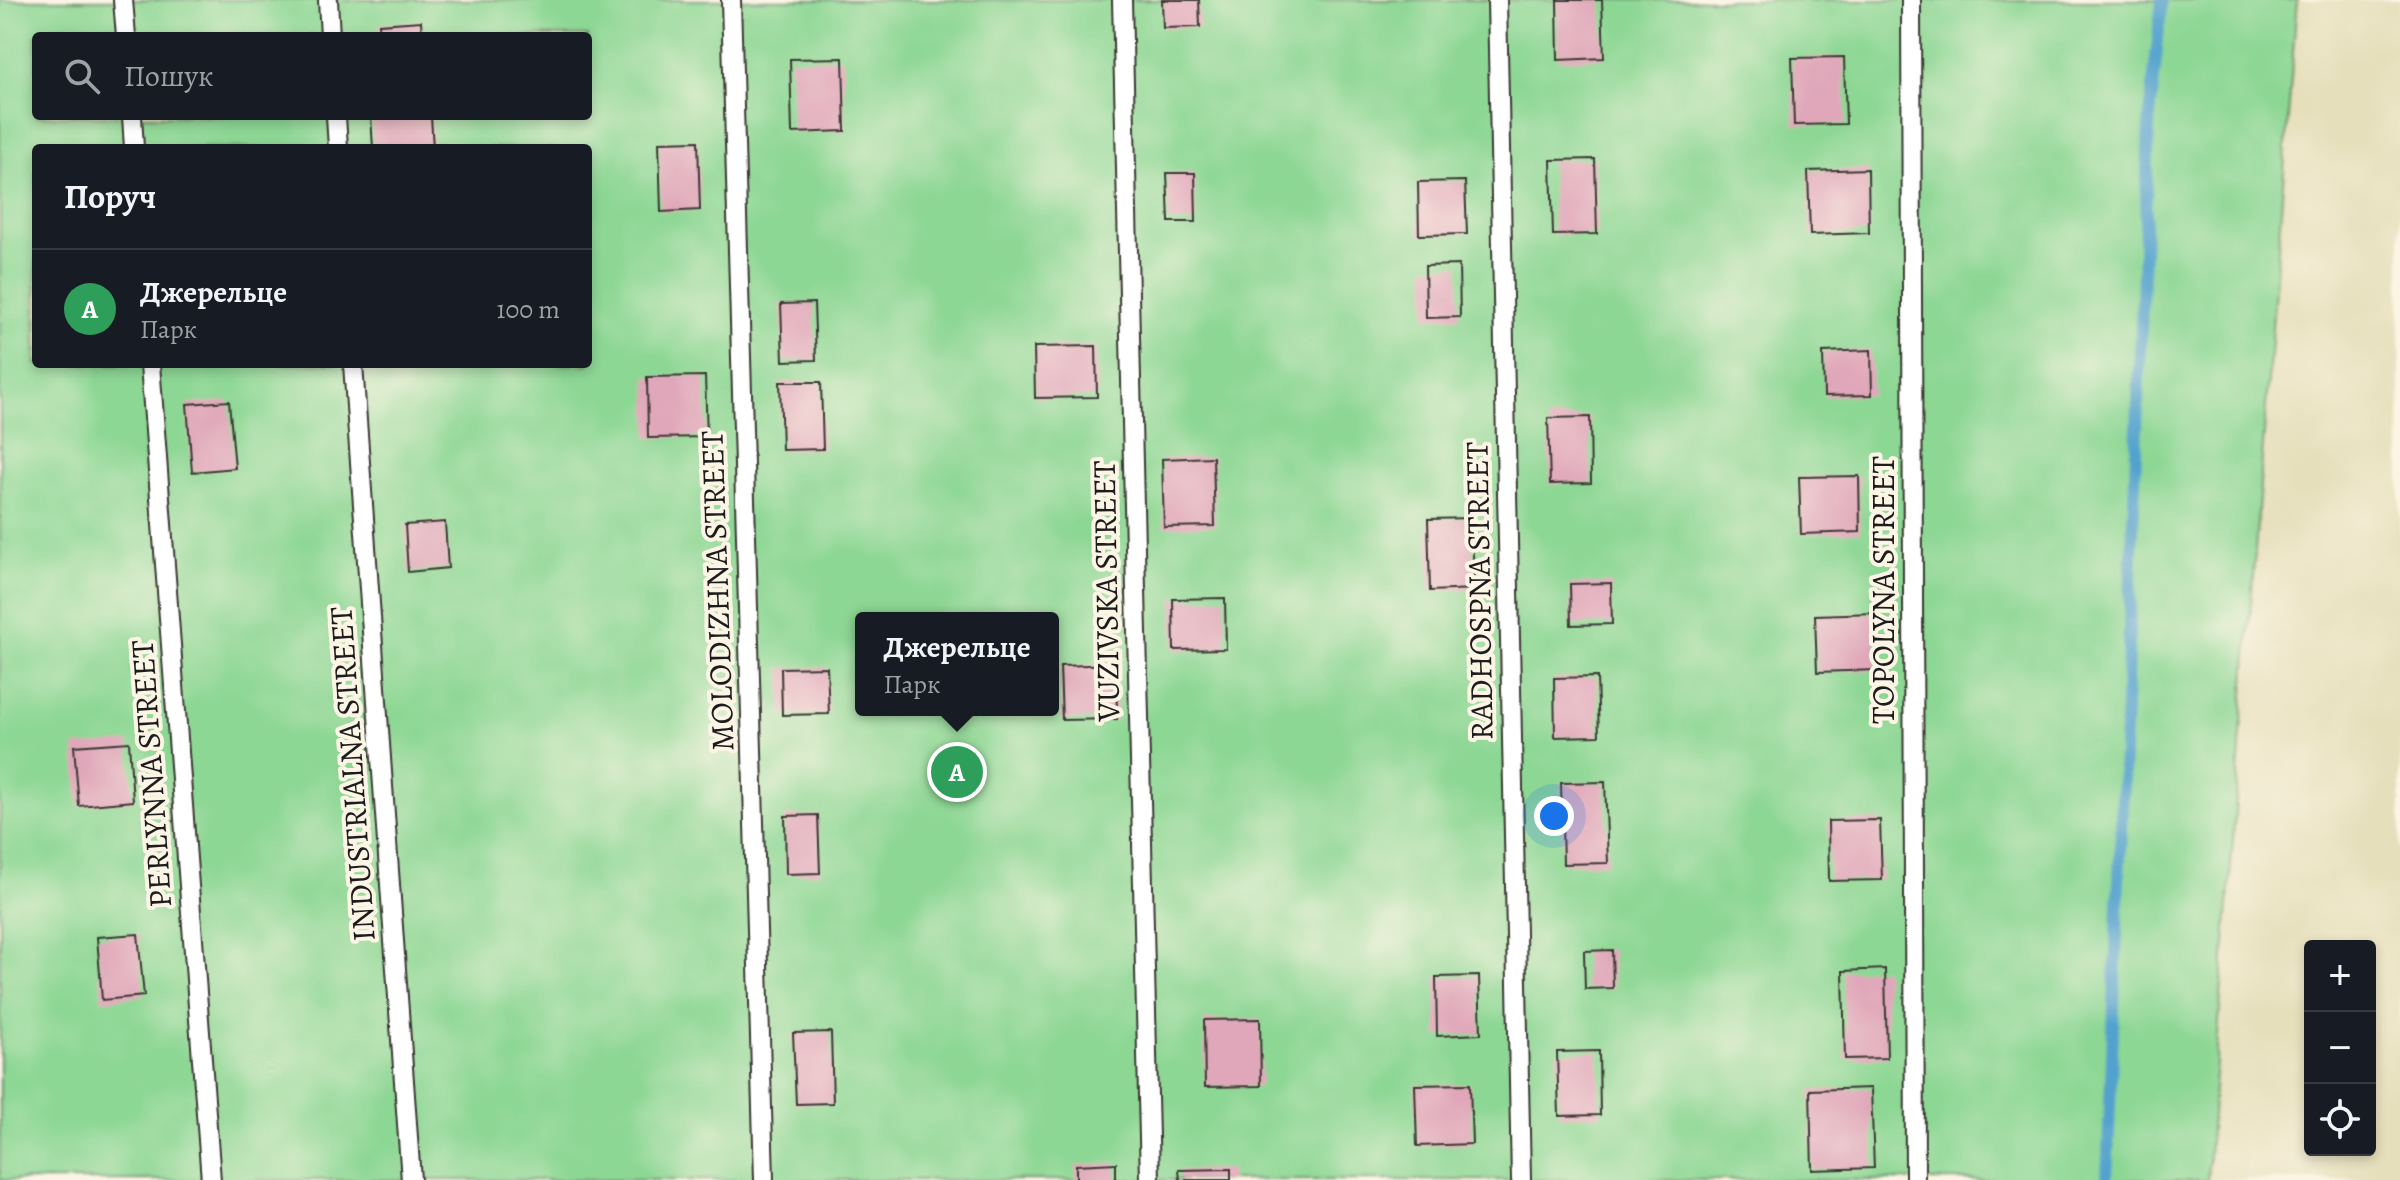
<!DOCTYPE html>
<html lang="uk">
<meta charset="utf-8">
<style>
body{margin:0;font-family:Alegreya,serif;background:#242831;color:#f1f3f6}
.controls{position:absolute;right:24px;bottom:24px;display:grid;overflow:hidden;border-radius:8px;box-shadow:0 4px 12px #0003}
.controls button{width:72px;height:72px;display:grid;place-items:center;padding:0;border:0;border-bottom:2px solid #363941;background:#171b24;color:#f1f3f6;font:40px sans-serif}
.you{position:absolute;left:1554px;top:816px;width:28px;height:28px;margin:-20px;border:6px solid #fff;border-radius:50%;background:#1a73e8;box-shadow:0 0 0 12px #1a73e833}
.badge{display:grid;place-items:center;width:52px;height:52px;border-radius:50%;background:#b45309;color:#fff;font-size:26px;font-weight:700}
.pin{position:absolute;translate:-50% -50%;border:4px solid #fff;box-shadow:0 2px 8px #0006}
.popup{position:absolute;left:855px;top:612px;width:204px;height:104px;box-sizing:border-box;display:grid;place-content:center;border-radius:8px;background:#171b24;filter:drop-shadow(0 2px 6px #0005);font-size:26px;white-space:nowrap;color:#9ea1a6}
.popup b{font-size:30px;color:#f1f3f6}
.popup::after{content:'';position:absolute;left:50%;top:100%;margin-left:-16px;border:16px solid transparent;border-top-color:#171b24}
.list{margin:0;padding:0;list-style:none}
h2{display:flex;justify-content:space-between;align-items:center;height:104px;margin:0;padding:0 32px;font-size:34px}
h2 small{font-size:26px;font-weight:400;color:#9ea1a6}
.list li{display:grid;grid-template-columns:52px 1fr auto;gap:24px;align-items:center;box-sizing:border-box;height:120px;padding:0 32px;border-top:2px solid #363941}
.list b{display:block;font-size:30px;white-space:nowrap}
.list p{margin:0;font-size:26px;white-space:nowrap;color:#9ea1a6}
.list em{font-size:26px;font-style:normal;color:#9ea1a6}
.icon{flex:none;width:44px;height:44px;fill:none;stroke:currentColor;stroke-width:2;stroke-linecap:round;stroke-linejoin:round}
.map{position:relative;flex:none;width:2400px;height:1180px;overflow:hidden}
.search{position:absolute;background:#171b24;box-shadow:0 4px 12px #0003;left:32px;top:32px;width:560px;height:88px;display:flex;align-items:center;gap:20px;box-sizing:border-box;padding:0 28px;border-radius:8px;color:#9ea1a6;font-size:30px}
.panel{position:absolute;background:#171b24;box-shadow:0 4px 12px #0003;left:32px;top:144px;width:560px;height:224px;border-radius:8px}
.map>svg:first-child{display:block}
.green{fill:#8dd794;stroke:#547a58;stroke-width:2;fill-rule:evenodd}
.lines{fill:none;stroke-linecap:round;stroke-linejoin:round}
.stream{stroke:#53a2cd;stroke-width:12}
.building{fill:#e0a7ba}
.lane-casing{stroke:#3a3934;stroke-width:22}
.lane{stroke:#fff;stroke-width:18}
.labels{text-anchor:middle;stroke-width:8;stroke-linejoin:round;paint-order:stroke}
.street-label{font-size:32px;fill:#1c1c1c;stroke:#fcf5e5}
</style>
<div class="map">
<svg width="2400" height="1180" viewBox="0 0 2400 1180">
<rect width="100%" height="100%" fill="#fcf5e5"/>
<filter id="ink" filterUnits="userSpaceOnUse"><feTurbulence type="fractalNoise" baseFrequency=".0125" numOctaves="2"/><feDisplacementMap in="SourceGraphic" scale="16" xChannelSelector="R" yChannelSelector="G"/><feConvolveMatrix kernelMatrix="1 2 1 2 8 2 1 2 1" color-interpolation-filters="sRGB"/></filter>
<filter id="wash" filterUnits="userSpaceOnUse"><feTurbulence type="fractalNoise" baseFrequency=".006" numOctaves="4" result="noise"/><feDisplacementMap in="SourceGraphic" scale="32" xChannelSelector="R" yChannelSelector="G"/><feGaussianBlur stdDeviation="1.8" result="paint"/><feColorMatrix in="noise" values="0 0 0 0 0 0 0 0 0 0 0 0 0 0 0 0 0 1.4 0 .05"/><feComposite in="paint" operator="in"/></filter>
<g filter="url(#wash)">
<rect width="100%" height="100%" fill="#e6dfbb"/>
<!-- green -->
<path class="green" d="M0,0H2297L2207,1180H0ZM36,36H588V116H36ZM36,148H588V364H36ZM861,618H1053V710H861Z"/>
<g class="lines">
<!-- stream -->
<path class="stream" d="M2107,1180L2149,126L2162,0"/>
</g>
<g id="blocks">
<!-- building -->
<path class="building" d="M1162,0H1199L1200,27L1163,28Z
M1557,0H1602L1604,58L1558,60Z
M421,21L422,36H380L379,24Z
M1844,57L1846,124L1794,125L1792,58Z
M843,58L845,131L792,133L790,59Z
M371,116H431L433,148H373Z
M698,141L700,210L661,212L659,142Z
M1595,159L1597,234L1553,235L1551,160Z
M1868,169L1869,233L1810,235L1808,171Z
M1167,173H1195L1196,222H1169Z
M1465,181L1467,234L1419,235L1418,182Z
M1459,265L1460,317L1426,318L1425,266Z
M814,303L816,360L783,361L781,304Z
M1096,346L1097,397L1035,398L1034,347Z
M1871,350L1872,395L1824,396L1823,352Z
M705,376L707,437L648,438L647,377Z
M780,382H821L823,449L782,450Z
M229,401L235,468L192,472L187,404Z
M1590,417L1591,483L1550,484L1548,418Z
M1213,457L1215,526L1164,527L1162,459Z
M1859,476L1860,532L1801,534L1799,477Z
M1472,518L1474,589L1430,591L1428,519Z
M445,522L448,568L408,572L405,525Z
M1611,583L1612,624L1571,625L1570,584Z
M1225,598L1226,649L1174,650L1173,599Z
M1875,613L1877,670L1817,672L1815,615Z
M1116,664L1117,719L1062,720L1060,666Z
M827,667L829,714L782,715L781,668Z
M1597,677L1599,736L1555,737L1554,678Z
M129,742L133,801L79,806L74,746Z
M1605,782L1608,863L1563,864L1561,783Z
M818,815L820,873L786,874L785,816Z
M1880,820L1882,880L1829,881L1828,821Z
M138,934L144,996L102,1000L97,937Z
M1612,950L1613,988L1585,989L1584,951Z
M1885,969L1887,1058L1845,1059L1843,971Z
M1479,976L1481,1034L1437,1036L1436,977Z
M1260,1019L1261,1086L1205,1087L1204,1020Z
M831,1032L833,1103L796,1104L793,1033Z
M1599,1051L1600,1115L1559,1116L1557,1052Z
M1470,1084L1472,1144L1417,1146L1415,1085Z
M1871,1088L1874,1168L1812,1170L1810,1090Z
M1116,1163V1180H1076V1165Z
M1231,1169V1180H1180L1179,1170Z"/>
</g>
</g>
<g filter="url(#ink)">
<use href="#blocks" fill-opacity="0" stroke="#3a3934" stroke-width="2"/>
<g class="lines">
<!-- lane casing -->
<g class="lane-casing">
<path id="lane" d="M123,0L126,36
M328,0L330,36
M731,0L764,1180
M1122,0L1150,1180
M1497,0L1521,1180
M1911,0L1915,1180
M132,116L134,148
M336,116L338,148
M150,364L211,1180
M353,364L411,1180"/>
</g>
<!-- lane -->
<use href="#lane" class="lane"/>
</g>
</g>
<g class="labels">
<!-- street labels -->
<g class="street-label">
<text transform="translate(1883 590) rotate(-90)" y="11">TOPOLYNA STREET</text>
<text transform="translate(717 591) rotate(-92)" y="11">MOLODIZHNA STREET</text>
<text transform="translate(1106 591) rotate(-91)" y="11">VUZIVSKA STREET</text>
<text transform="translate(1479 591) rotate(-91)" y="11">RADHOSPNA STREET</text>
<text transform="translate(151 774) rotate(-94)" y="11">PERLYNNA STREET</text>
<text transform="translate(352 774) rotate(-94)" y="11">INDUSTRIALNA STREET</text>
</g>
</g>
</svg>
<div class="controls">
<button>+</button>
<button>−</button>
<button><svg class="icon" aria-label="locate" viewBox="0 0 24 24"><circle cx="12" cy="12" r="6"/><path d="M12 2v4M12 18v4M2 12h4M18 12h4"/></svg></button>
</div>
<div class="you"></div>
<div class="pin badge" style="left:957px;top:772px;background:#2e9e5b">A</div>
<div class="popup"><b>Джерельце</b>Парк</div>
<div class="search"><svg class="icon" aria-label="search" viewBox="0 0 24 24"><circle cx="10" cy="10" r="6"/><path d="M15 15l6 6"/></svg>Пошук</div>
<section class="panel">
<h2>Поруч<small></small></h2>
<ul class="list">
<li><span class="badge" style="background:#2e9e5b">A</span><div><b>Джерельце</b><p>Парк</p></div><em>100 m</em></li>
</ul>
</section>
</div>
